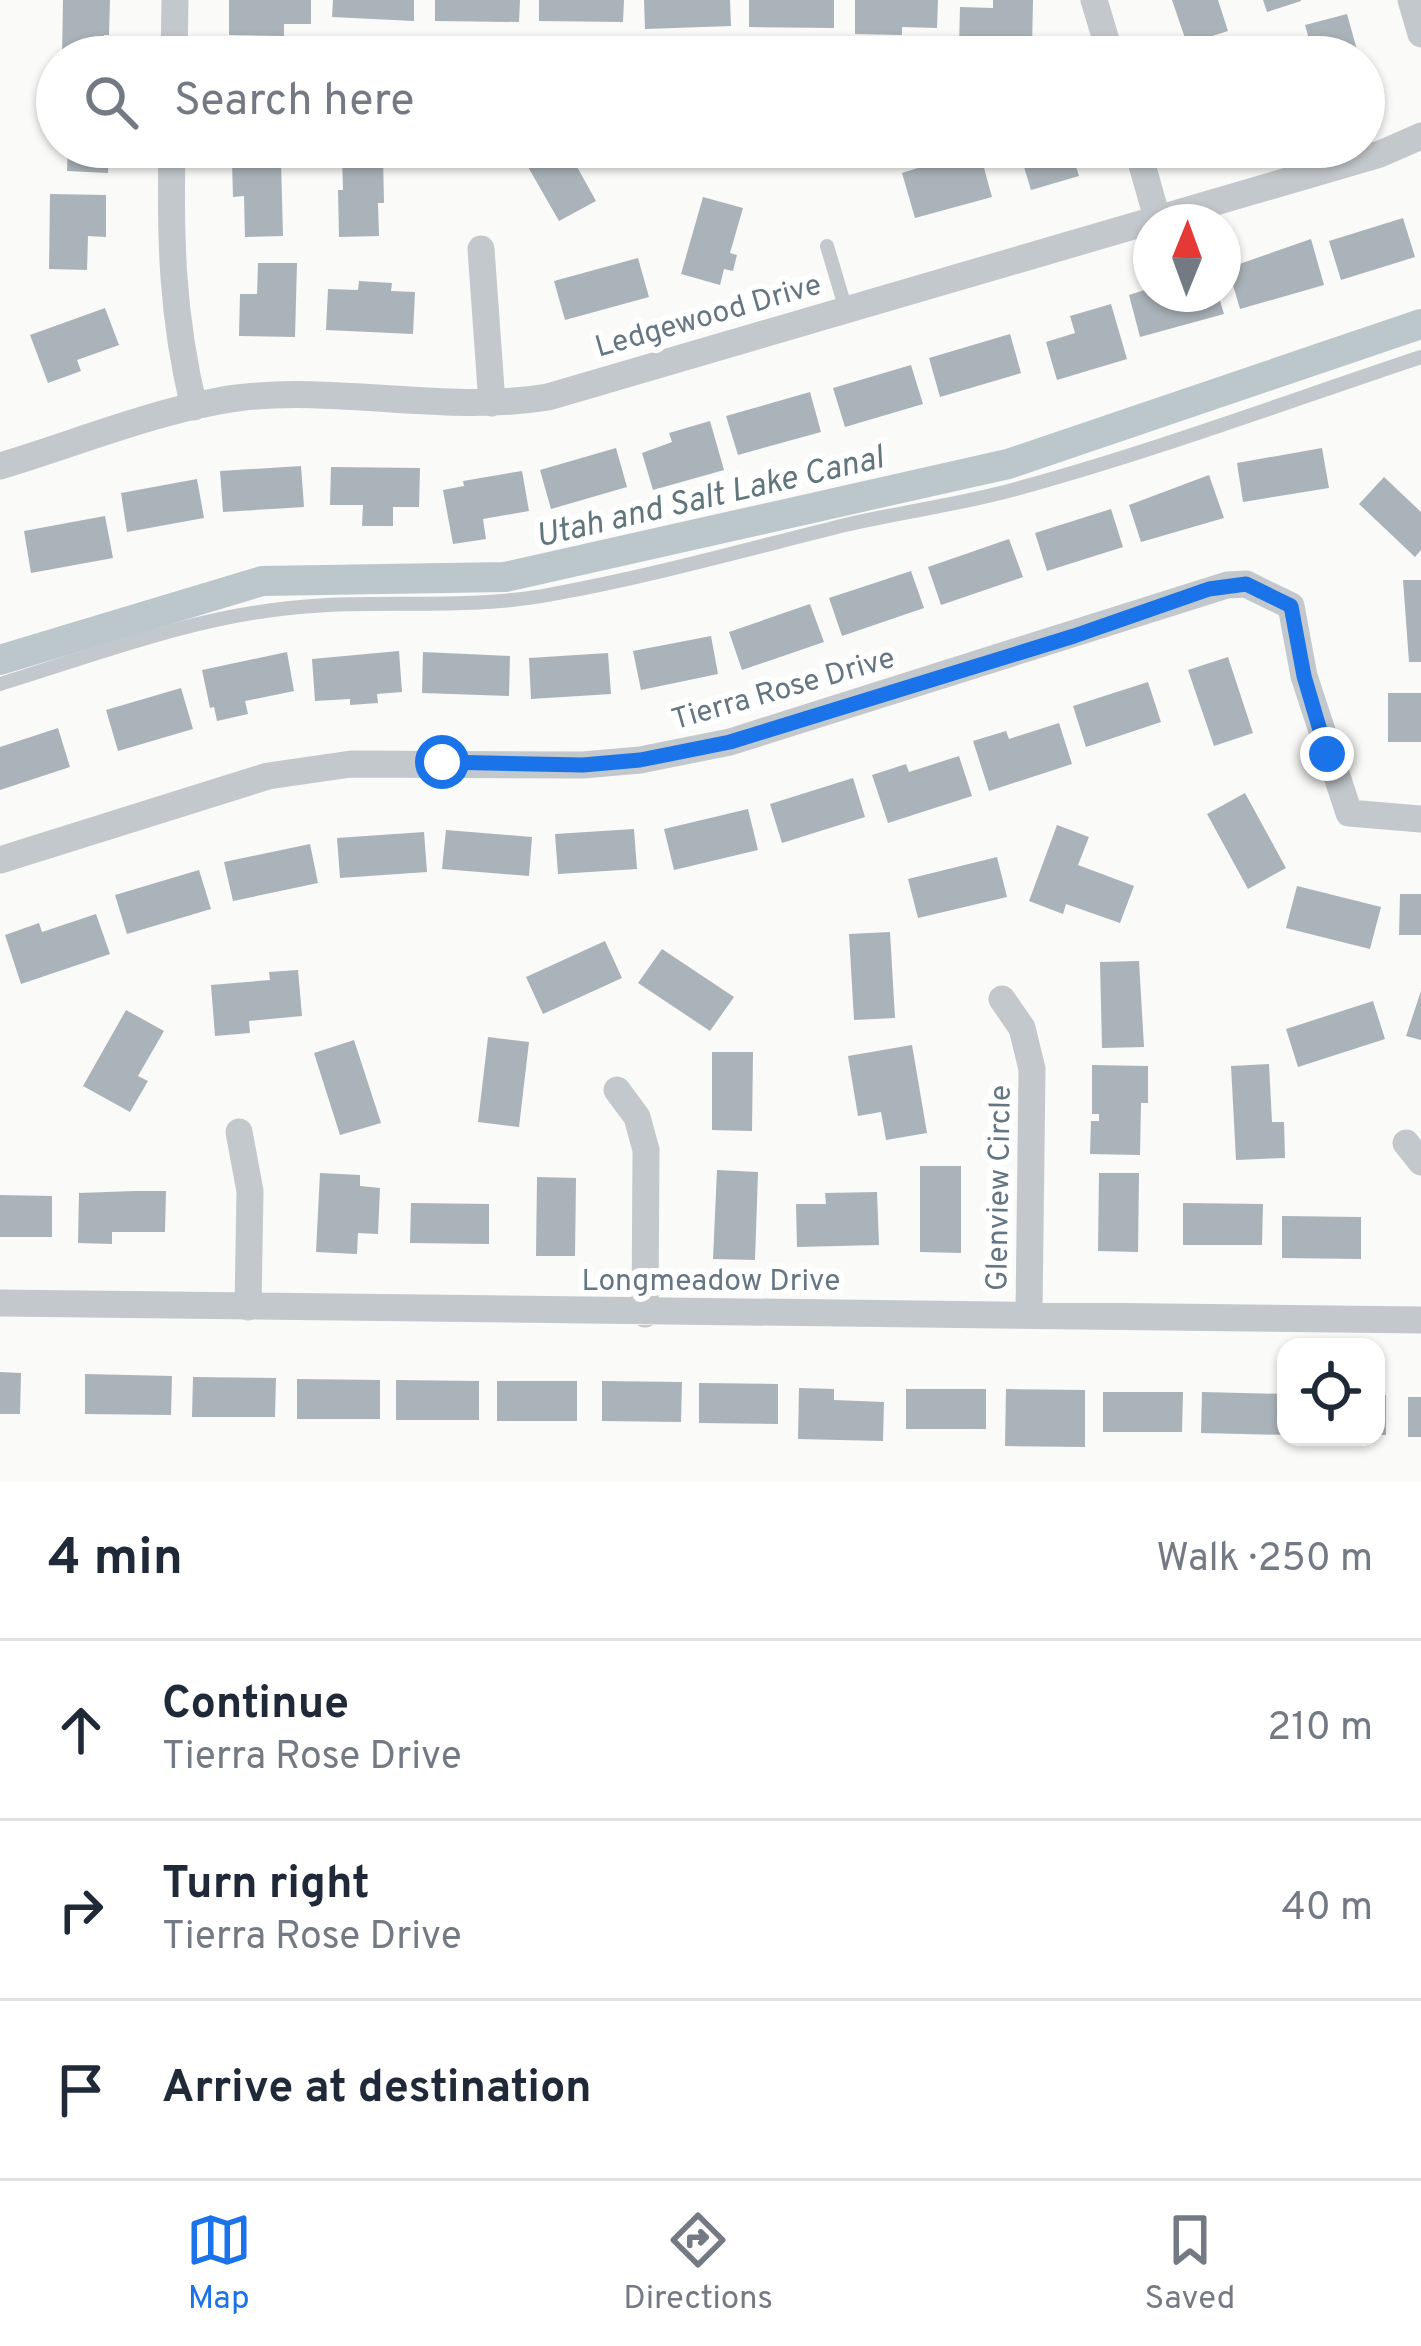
<!DOCTYPE html>
<meta charset="utf-8">
<style>
body{margin:0;font-family:Overpass,sans-serif;background:#f2f2f3;color:#1f2937}
.controls{position:absolute;right:36px;bottom:36px;display:grid;overflow:hidden;border-radius:24px;box-shadow:0 3px 9px #0004}
.controls button{width:108px;height:108px;display:grid;place-items:center;padding:0;border:0;border-bottom:3px solid #e0e1e3;background:#fff;color:#1f2937;font:60px sans-serif}
.compass{position:absolute;left:1133px;top:204px;width:108px;height:108px;border-radius:50%;background:#fff;box-shadow:0 3px 9px #0004;rotate:1deg}
.stop{position:absolute;width:36px;height:36px;margin:-27px;border:9px solid #1a73e8;border-radius:50%;background:#fff}
.stop.end{background:#1a73e8;border-color:#fff;box-shadow:0 3px 12px #0008}
.list{margin:0;padding:0;list-style:none}
h2{display:flex;justify-content:space-between;align-items:center;height:156px;margin:0;padding:0 48px;font-size:51px}
h2 small{font-size:39px;font-weight:400;color:#747a83}
.list li{display:grid;grid-template-columns:78px 1fr auto;gap:36px;align-items:center;box-sizing:border-box;height:180px;padding:0 48px;border-top:3px solid #e0e1e3}
.list b{display:block;font-size:45px;white-space:nowrap}
.list p{margin:0;font-size:39px;white-space:nowrap;color:#747a83}
.list em{font-size:39px;font-style:normal;color:#747a83}
.icon{flex:none;width:66px;height:66px;fill:none;stroke:currentColor;stroke-width:2;stroke-linecap:round;stroke-linejoin:round}
.map{position:relative;flex:none;width:1421px;height:1482px;overflow:hidden}
.search{position:absolute;background:#fff;box-shadow:0 3px 9px #0004;left:36px;right:36px;top:36px;height:132px;display:flex;align-items:center;gap:30px;box-sizing:border-box;padding:0 42px;border-radius:66px;color:#747a83;font-size:45px}
.sheet{height:696px;background:#fff}
nav{display:flex;justify-content:space-around;align-items:center;box-sizing:border-box;height:168px;border-top:3px solid #e0e1e3;background:#fff;font-size:33px;color:#747a83}
nav a{display:grid;justify-items:center;gap:6px}
nav .on{color:#1a73e8}
.map>svg:first-child{display:block}
.lines{fill:none;stroke-linecap:round;stroke-linejoin:round}
.canal{stroke:#bbc7cb;stroke-width:30}
.building{fill:#aab3b9}
.lane{stroke:#c3c8cc;stroke-width:14}
.street{stroke:#c3c8cc;stroke-width:27}
.route{stroke:#1a73e8;stroke-width:15}
.labels{text-anchor:middle;stroke-width:12;stroke-linejoin:round;paint-order:stroke}
.street-label{font-size:30px;fill:#657683;stroke:#fff}
.water-label{font-size:33px;font-style:italic;fill:#60757c;stroke:#fff}
</style>
<div class="map">
<svg width="1421" height="1482" viewBox="0 0 1421 1482">
<rect width="100%" height="100%" fill="#fafaf8"/>
<g class="lines">
<!-- canal -->
<path class="canal" d="M0,660L262,581L505,577L1008,464L1421,324"/>
</g>
<!-- building -->
<path class="building" d="M63,0H110L109,35H104L103,57H62Z
M229,0H311V24H284V36L229,35Z
M333,0H414V21L332,17Z
M435,0H520L519,22L435,21Z
M539,0H624L623,22L539,21Z
M644,0H730L731,26L645,29Z
M749,0H834V28L749,27Z
M855,0H938L937,28L902,27V35L855,34Z
M993,0H1033L1032,49L959,47L960,7L993,8Z
M1172,0H1218L1228,31L1187,44Z
M1263,0H1301V1L1267,12Z
M1347,14L1359,57H1314L1305,25Z
M68,147H109L108,173L67,171Z
M530,147H566L596,201L559,221L520,153Z
M716,147H798L760,165L752,148L723,162Z
M843,147H882L875,162Z
M946,147H955L960,163L981,157L992,197L915,218L902,173L924,166L921,154Z
M1018,147H1070L1079,176L1031,190Z
M342,156H383L384,203H378L379,236L339,237L338,190H343Z
M281,161L283,236L245,237L244,196L233,197L232,162Z
M50,194L106,195V237L88,236L87,270L49,269Z
M703,197L743,208L730,253L737,255L733,271L724,269L720,285L681,274Z
M1403,218L1415,257L1341,280L1329,241Z
M1311,239L1324,285L1240,309L1228,268Z
M638,258L649,297L565,320L554,281Z
M258,263H297L295,337L239,336L240,294H257Z
M359,281L392,283L391,291L415,292L413,334L326,330L328,289L358,290Z
M1151,288V294H1218L1224,314L1140,337L1129,295Z
M1111,304L1127,359L1057,380L1046,342L1075,333L1070,316Z
M105,308L119,345L77,360L81,371L48,383L30,335Z
M1010,334L1021,373L940,397L929,358Z
M911,365L923,404L845,427L833,388Z
M810,392L821,432L738,455L726,416Z
M710,421L724,470L653,490L642,453L672,442L669,433Z
M616,448L627,487L551,509L540,470Z
M1322,448L1329,488L1243,502L1237,463Z
M301,466L304,507L223,512L220,471Z
M331,467L420,468L419,507H393V526H362L363,505H330Z
M522,471L529,511L483,519L486,539L453,544L443,490L464,486L463,481Z
M1209,475L1224,518L1141,542L1129,505Z
M1384,477L1421,512V550L1415,557L1359,504Z
M197,479L204,518L127,532L121,493Z
M1111,509L1123,547L1047,571L1035,533Z
M105,516L113,558L31,573L24,531Z
M1009,539L1023,577L941,605L928,567Z
M911,571L924,608L842,636L829,598Z
M1403,580H1421V662H1409Z
M810,604L824,642L742,670L729,632Z
M711,636L718,674L641,690L633,651Z
M399,651L402,692L377,694L378,703L350,705V699L315,701L312,659Z
M287,652L294,691L245,701L248,714L217,721L214,707L210,708L202,670Z
M423,652L510,656L509,696L422,693Z
M608,653L611,694L531,699L529,658Z
M1228,657L1253,733L1214,746L1188,670Z
M1148,682L1161,722L1086,747L1073,706Z
M181,688L193,729L118,751L106,710Z
M1388,693H1421V742H1388Z
M1059,723L1072,764L989,791L973,741L1006,731L1009,739Z
M58,728L70,767L0,790V747Z
M959,756L972,796L888,823L872,775L906,764L909,772Z
M853,778L865,817L782,843L770,804Z
M1245,793L1286,868L1248,889L1207,814Z
M748,809L758,850L674,870L664,829Z
M1057,825L1089,837L1078,865L1134,886L1120,923L1066,904L1063,914L1029,901Z
M634,829L637,869L558,874L555,834Z
M446,830L532,837L529,876L442,869Z
M424,832L427,872L340,878L337,838Z
M310,844L318,883L233,901L224,862Z
M997,857L1007,897L918,918L908,879Z
M199,870L211,909L127,934L115,895Z
M1297,886L1381,907L1370,949L1286,928Z
M1400,894H1421V935H1399Z
M96,914L110,954L21,984L5,935L39,923L42,932Z
M890,932L895,1018L854,1020L849,934Z
M605,941L622,978L543,1014L526,977Z
M662,949L734,997L710,1031L638,983Z
M1139,961L1144,1047L1102,1048L1100,962Z
M298,970L302,1016L249,1021L250,1033L215,1036L211,985L270,980L269,972Z
M1421,991V1040L1406,1036Z
M1373,1001L1385,1039L1298,1067L1286,1029Z
M126,1010L164,1031L138,1076L148,1081L130,1112L83,1086Z
M488,1037L529,1042L519,1127L478,1122Z
M354,1040L381,1123L340,1135L314,1053Z
M912,1045L927,1133L886,1140L881,1112L858,1116L848,1056Z
M712,1052H753L752,1131L712,1130Z
M1269,1064L1272,1122H1284L1285,1158L1236,1160L1231,1066Z
M1092,1065L1148,1066V1103H1141L1140,1155L1090,1154L1091,1121H1099V1114H1092Z
M920,1166H961V1253L920,1252Z
M717,1170L758,1172L755,1260L713,1259Z
M320,1173L360,1175V1186L380,1188L378,1234L358,1233L357,1254L316,1252Z
M1099,1173H1139L1138,1252L1098,1251Z
M537,1177L576,1178L575,1256H536Z
M135,1191H166L165,1232H112V1244L78,1243L79,1193Z
M877,1192L879,1245L797,1247L796,1204H826L825,1193Z
M0,1195L52,1196V1237H0Z
M411,1203L489,1204V1244L410,1243Z
M1183,1203L1263,1204L1262,1245H1183Z
M1282,1216L1361,1217V1259L1282,1258Z
M0,1372L21,1373L20,1414H0Z
M85,1374L172,1376L171,1415L85,1414Z
M193,1377L276,1378L275,1417H192Z
M297,1379L380,1380V1419H297Z
M396,1380L479,1381V1420H396Z
M497,1381H577V1421H497Z
M602,1381L682,1382L681,1422L602,1421Z
M699,1383L778,1384V1424L699,1423Z
M799,1388L834,1389V1400L884,1402L883,1441L798,1439Z
M906,1389H986V1429H906Z
M1006,1389L1085,1390V1447L1005,1446Z
M1103,1392H1183L1182,1432H1103Z
M1202,1392L1286,1394V1435L1201,1433Z
M1376,1395H1386V1435H1376Z
M1408,1397H1421V1437H1408Z"/>
<g class="lines">
<!-- lane -->
<path class="lane" d="M827,246L846,310
M0,684C95,655 190,618 290,608C377,598 467,611 553,594C652,576 748,549 845,525C905,511 964,504 1023,487C1157,450 1289,401 1421,357"/>
<!-- street -->
<path class="street" d="M1094,0L1111,57
M1411,0L1421,34
M174,57L175,0
M172,147C170,239 172,317 194,407
M1137,147L1157,218
M481,249L492,403
M0,466C74,444 162,408 237,398C338,385 446,414 548,397L1380,154L1421,136
M0,860L268,776L351,764L583,765L640,760L730,742L1227,585L1246,584L1291,606L1304,676L1349,813L1421,819
M1002,999L1022,1028L1032,1069L1029,1313
M617,1090L637,1117L646,1150L645,1314
M239,1132L250,1191L248,1307
M1406,1143L1421,1162
M0,1303L1421,1320"/>
</g>
<g class="lines">
<!-- route -->
<path class="route" d="M442,762L583,765L640,760L730,742L1074,636L1209,589L1246,584L1291,606L1304,676L1327,754"/>
</g>
<g class="labels">
<!-- street labels -->
<g class="street-label">
<text transform="translate(708 315) rotate(-16)" y="10">Ledgewood Drive</text>
<text transform="translate(783 688) rotate(-16)" y="10">Tierra Rose Drive</text>
<text transform="translate(998 1188) rotate(-89)" y="10">Glenview Circle</text>
<text x="711" y="1290">Longmeadow Drive</text>
</g>
<!-- water labels -->
<g class="water-label">
<text transform="translate(709 495) rotate(-13)" y="12">Utah and Salt Lake Canal</text>
</g>
</g>
</svg>
<div class="controls">
<button><svg class="icon" aria-label="locate" viewBox="0 0 24 24"><circle cx="12" cy="12" r="6"/><path d="M12 2v4M12 18v4M2 12h4M18 12h4"/></svg></button>
</div>
<svg class="compass" viewBox="-18 -18 36 36"><path d="M0-13l5 13h-10z" fill="#e53935"/><path d="M0 13l5-13h-10z" fill="#747a83"/></svg>
<div class="stop" style="left:442px;top:762px"></div>
<div class="stop end" style="left:1327px;top:754px"></div>
<div class="search"><svg class="icon" aria-label="search" viewBox="0 0 24 24"><circle cx="10" cy="10" r="6"/><path d="M15 15l6 6"/></svg>Search here</div>
</div>
<section class="sheet">
<h2>4 min<small>Walk · 250 m</small></h2>
<ul class="list">
<li><svg class="icon" aria-label="ahead" viewBox="0 0 24 24"><path d="M12 20V5M6 11l6-6 6 6"/></svg><div><b>Continue</b><p>Tierra Rose Drive</p></div><em>210 m</em></li>
<li><svg class="icon" aria-label="right" viewBox="0 0 24 24"><path d="M7 20v-9h11M14 6l5 5-5 5"/></svg><div><b>Turn right</b><p>Tierra Rose Drive</p></div><em>40 m</em></li>
<li><svg class="icon" aria-label="arrive" viewBox="0 0 24 24"><path d="M6 21V4h12l-3 4 3 4H6"/></svg><div><b>Arrive at destination</b></div></li>
</ul>
</section>
<nav>
<a class="on"><svg class="icon" aria-label="map" viewBox="0 0 24 24"><path d="M3 6l6-2 6 2 6-2v14l-6 2-6-2-6 2zM9 4v14M15 6v14"/></svg>Map</a>
<a><svg class="icon" aria-label="directions" viewBox="0 0 24 24"><path d="M12 3l9 9-9 9-9-9zM9 14v-3h6M13 9l2 2-2 2"/></svg>Directions</a>
<a><svg class="icon" aria-label="saved" viewBox="0 0 24 24"><path d="M7 4h10v16l-5-4-5 4z"/></svg>Saved</a>
</nav>
